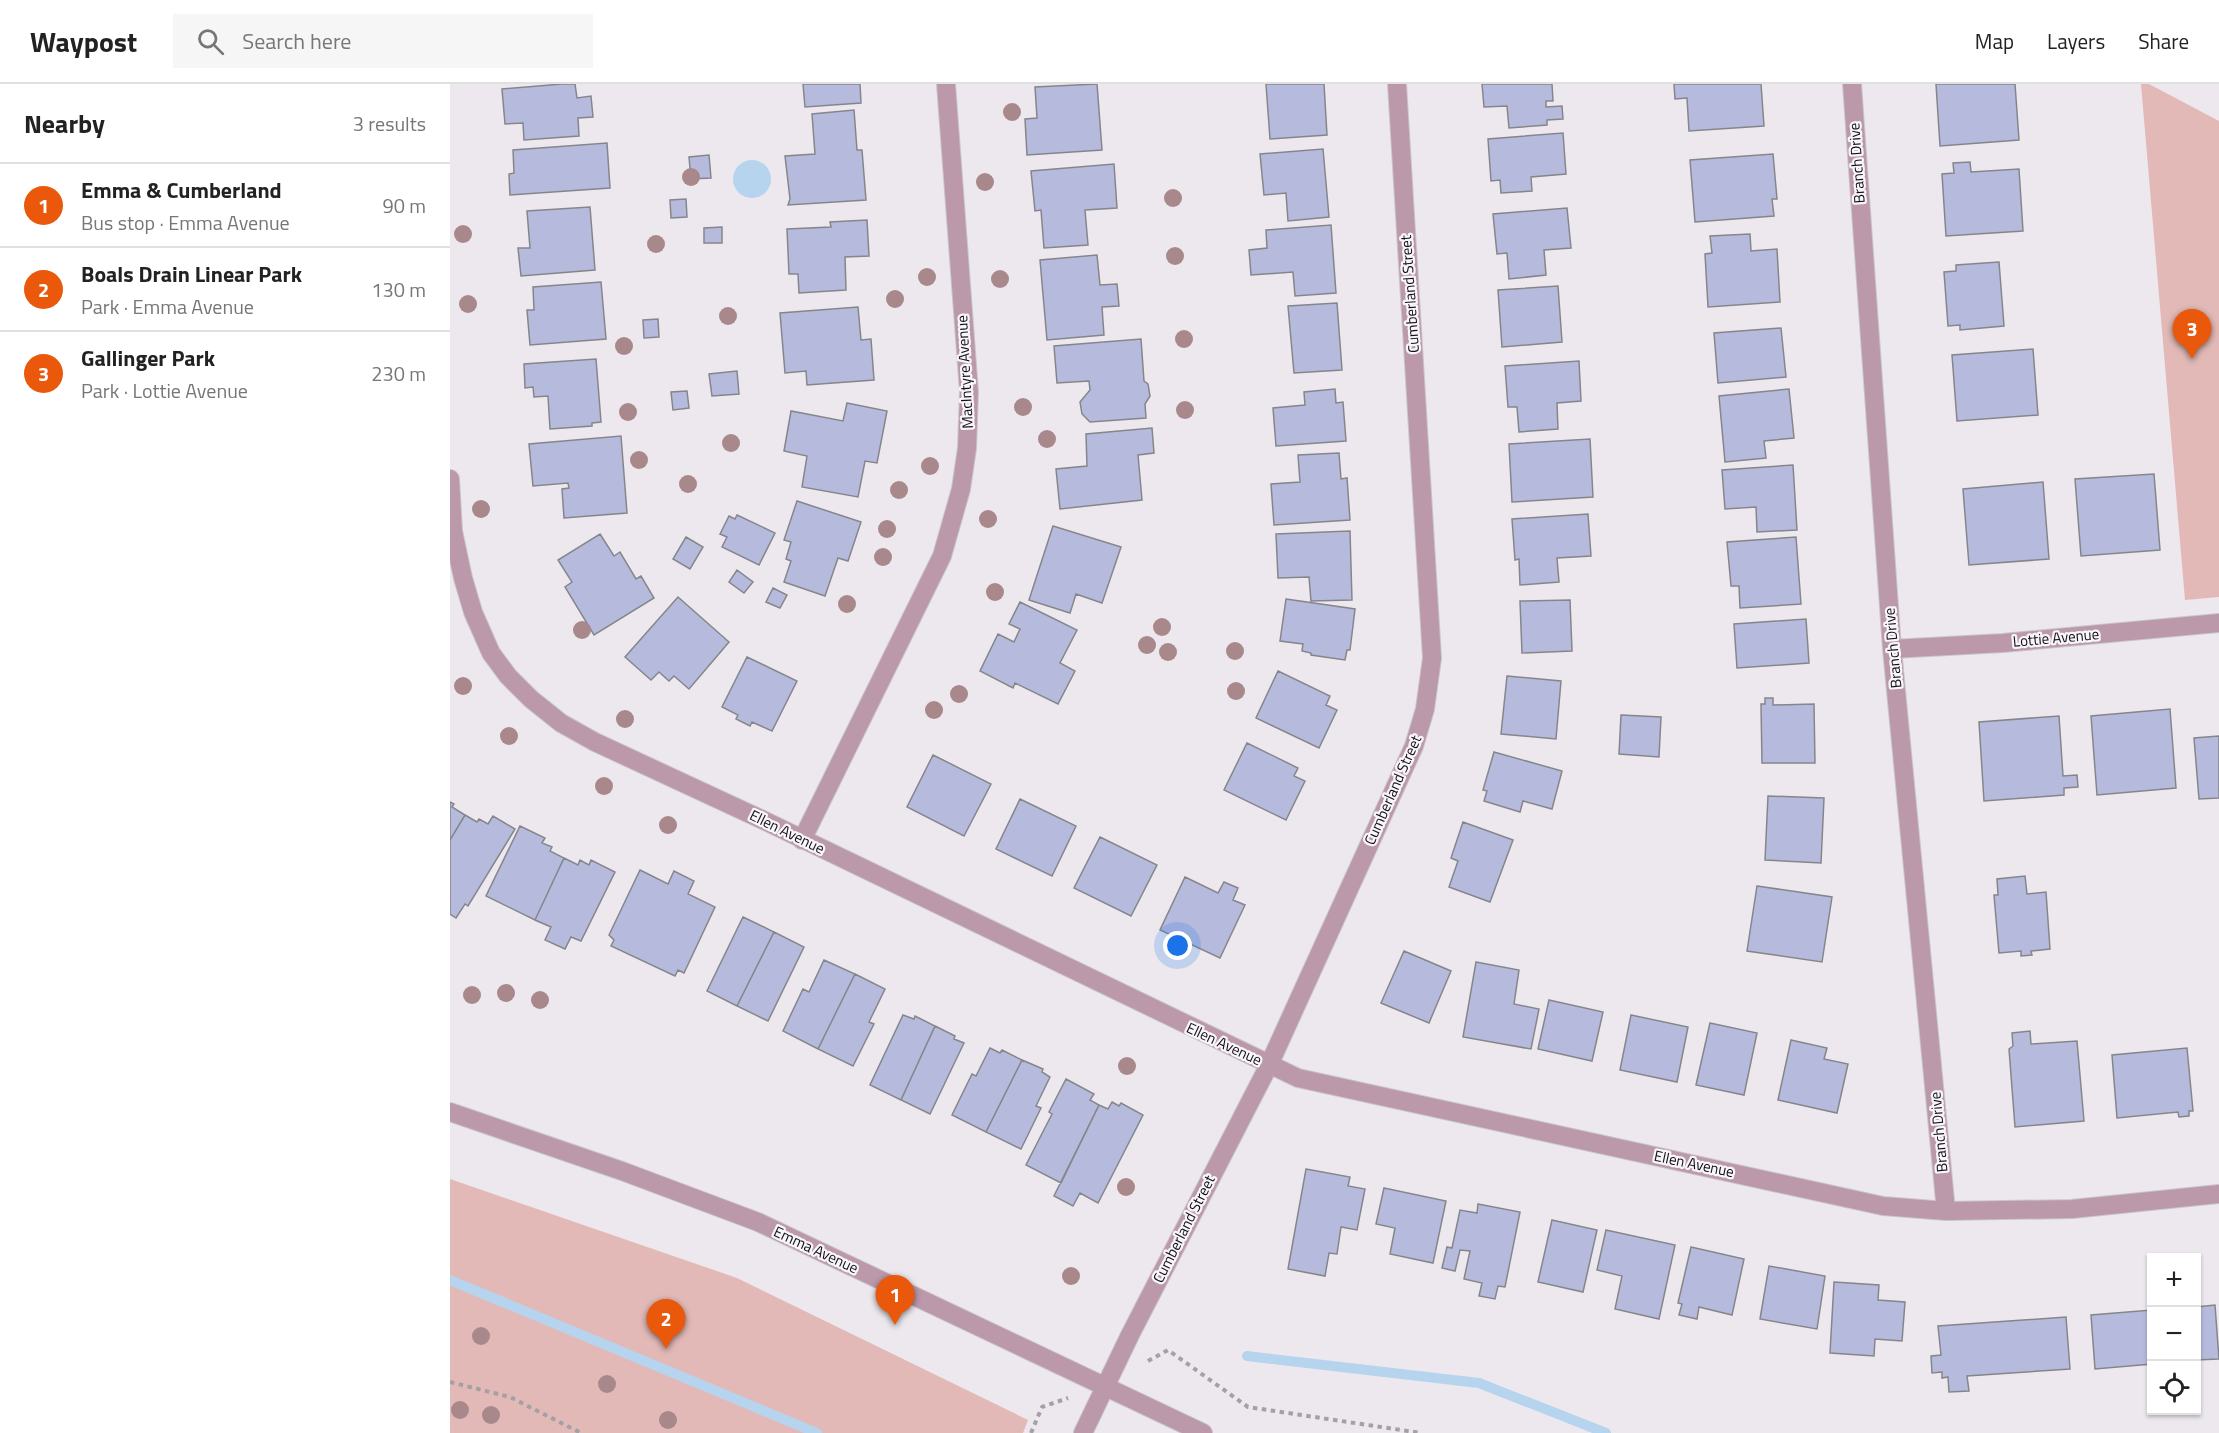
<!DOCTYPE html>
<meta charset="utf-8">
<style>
body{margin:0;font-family:"Titillium Web",sans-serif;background:#f6f6f6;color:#222}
.controls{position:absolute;right:18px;bottom:18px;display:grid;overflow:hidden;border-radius:0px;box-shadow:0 2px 4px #0004}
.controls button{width:54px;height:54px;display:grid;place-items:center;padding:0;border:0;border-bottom:2px solid #e0e0e0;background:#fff;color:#222;font:30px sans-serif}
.you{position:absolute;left:728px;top:862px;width:21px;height:21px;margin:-15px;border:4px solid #fff;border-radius:50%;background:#1a73e8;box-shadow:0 0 0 9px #1a73e833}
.badge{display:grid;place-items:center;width:39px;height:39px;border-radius:50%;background:#ea580c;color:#fff;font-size:20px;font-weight:700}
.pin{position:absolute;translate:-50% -50px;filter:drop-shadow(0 2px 3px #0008)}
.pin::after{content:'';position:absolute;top:32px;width:21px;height:18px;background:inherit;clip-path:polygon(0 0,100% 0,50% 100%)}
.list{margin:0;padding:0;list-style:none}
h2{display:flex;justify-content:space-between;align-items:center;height:78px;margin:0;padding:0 24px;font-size:26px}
h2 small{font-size:20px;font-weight:400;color:#767676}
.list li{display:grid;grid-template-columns:39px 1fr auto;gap:18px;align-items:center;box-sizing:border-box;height:84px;padding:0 24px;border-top:2px solid #e0e0e0}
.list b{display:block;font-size:22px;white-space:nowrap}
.list p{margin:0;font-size:20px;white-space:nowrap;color:#767676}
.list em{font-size:20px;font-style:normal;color:#767676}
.icon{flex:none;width:33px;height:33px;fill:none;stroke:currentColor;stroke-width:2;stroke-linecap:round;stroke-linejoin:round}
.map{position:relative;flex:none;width:1769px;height:1349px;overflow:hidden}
header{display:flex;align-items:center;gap:36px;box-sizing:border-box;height:84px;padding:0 30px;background:#fff;border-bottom:2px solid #e0e0e0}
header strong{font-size:28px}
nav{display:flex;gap:33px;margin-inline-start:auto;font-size:21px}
.search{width:420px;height:54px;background:#f6f6f6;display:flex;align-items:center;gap:15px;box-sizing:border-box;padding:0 21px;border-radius:0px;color:#767676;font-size:22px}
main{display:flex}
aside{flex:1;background:#fff}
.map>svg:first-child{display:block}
.green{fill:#e2b9b7}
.water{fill:#b6d4ee}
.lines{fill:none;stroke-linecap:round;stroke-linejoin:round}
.stream{stroke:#b6d4ee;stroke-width:10}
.building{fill:#b6bbdd;stroke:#85868b;stroke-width:1.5}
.minor-casing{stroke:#c9c5cb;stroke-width:20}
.tertiary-casing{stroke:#c9c5cb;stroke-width:20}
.path{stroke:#a4a0a5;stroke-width:4;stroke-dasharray:4.5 4.5;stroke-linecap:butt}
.minor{stroke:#bb98aa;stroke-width:18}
.tertiary{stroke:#bb98aa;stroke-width:18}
.tree{fill:#a9888b}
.labels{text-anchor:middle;stroke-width:4.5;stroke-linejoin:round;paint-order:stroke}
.street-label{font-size:15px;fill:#121012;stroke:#f9f6fb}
</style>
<header>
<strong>Waypost</strong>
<div class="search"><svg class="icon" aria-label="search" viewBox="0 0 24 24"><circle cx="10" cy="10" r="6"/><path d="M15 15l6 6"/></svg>Search here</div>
<nav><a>Map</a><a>Layers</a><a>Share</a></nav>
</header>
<main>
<aside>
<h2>Nearby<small>3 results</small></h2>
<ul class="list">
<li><span class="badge">1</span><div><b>Emma &amp; Cumberland</b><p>Bus stop · Emma Avenue</p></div><em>90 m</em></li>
<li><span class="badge">2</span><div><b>Boals Drain Linear Park</b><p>Park · Emma Avenue</p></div><em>130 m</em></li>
<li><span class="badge">3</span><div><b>Gallinger Park</b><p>Park · Lottie Avenue</p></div><em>230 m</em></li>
</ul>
</aside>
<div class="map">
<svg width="1769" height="1349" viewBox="0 0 1769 1349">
<rect width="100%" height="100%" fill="#ece8ee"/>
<!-- green -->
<path class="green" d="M1691,0H1699L1769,37V513L1735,516Z
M0,1095L287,1194L578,1336L573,1349H0Z"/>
<!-- water -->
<path class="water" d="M283 95a19 19 0 1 1 38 0a19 19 0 1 1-38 0Z"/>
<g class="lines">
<!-- stream -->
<path class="stream" d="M0,1196L367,1349
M797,1272L1029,1299L1156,1349"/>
</g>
<!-- building -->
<path class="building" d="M112,0H125L127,14L141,12L143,33L128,34L129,52L74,56L73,39L55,40L52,5Z
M353,0H410L411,19L355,23Z
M647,0L652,66L577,71L575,35L587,34L585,3Z
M816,0H874L877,51L820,55Z
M1032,0H1102L1103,17H1096V23L1112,22L1113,35L1097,36V41L1059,44L1057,22L1034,23Z
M1224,0H1311L1314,42L1239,47L1237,14L1225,15Z
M1486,0H1565L1569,56L1490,62Z
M404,26L407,66H412L416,116L338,121L340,115L335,72L365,70L362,30Z
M1113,49L1116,90L1081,93L1082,107L1051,109L1050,96L1041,97L1038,55Z
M157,59L160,104L60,111L59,90L64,89L63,66Z
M873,65L879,133L838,137L836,109L814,111L810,70Z
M1323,70L1327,115H1322L1324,132L1245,138L1240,76Z
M259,71L261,94L241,95L239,73Z
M1520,78L1521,88L1569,85L1573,147L1496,152L1492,90L1504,89L1503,79Z
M664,80L667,124L635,126L638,161L594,164L591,126L585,127L581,87Z
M236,115L237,133L221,134L220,116Z
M140,123L145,186L71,192L68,164H80L77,127Z
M1117,124L1121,164L1094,166L1096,191L1059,195L1057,169L1047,170L1043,130Z
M417,136L419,172L395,173L396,206L349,209L348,190H339L337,145L381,143L380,138Z
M881,141L886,209L845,212L843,188L801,191L799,166L817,164L816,146Z
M272,143V159H254V144Z
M1300,150L1301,167L1327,165L1330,218L1258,223L1255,170L1262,169L1260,152Z
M647,171L650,201L667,200L669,222L652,223L654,251L597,256L590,176Z
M1549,178L1554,242L1510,246V241L1498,242L1494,188L1506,187V181Z
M151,198L156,255L80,261L77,226H84L83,203Z
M1108,202L1112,258L1052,263L1048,206Z
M887,219L892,286L844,289L838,222Z
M408,223L411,256L421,255L424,296L357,301L356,287L335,289L330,229Z
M208,235L209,253L194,254L193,236Z
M1331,244L1336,293L1268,299L1264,249Z
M691,255L694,297L698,300L700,312L695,320L696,334L640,338L632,330L630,318L640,306L639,297L607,299L604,262Z
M1583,265L1588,331L1507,337L1502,271Z
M146,275L151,338L142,339V342L100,345L98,312L84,313L83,303L75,304L74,280Z
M1129,277L1131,317L1107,319L1108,345L1069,348L1067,323H1058L1055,282Z
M287,287L289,310L262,312L259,290Z
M885,305L886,319L893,318L896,357L826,362L823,324L855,321L854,308Z
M1339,305L1344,354L1314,357L1316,374L1275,378L1269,312Z
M237,307L239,324L223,326L221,308Z
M397,319L437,327L427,379L415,377L408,413L352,403L357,372L334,367L341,327L393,337Z
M702,344L704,369L688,371L692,416L610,425L606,385L637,382L636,350Z
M171,352L177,429L114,434L112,405L119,404L118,399L83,402L79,360Z
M1140,355L1143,413L1062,418L1059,360Z
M889,369L891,395L897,394L900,436L824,441L821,400L850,398L848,371Z
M1343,381L1347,446L1307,448L1306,423L1275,425L1272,386Z
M1704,390L1710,466L1631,472L1625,395Z
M1593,398L1599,475L1519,481L1513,405Z
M347,417L411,438L398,477L388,474L375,512L334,498L341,477L336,475L341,458L334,456Z
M1138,430L1141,472L1107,474L1109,498L1070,501L1069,475L1065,476L1062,435Z
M287,431L325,449L309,481L272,463L277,453L270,450L279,432L285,435Z
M603,442L671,463L652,519L626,510L620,529L579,516Z
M900,447L902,516L861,517L859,493L828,494L826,450Z
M150,450L164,472L170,468L186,495L191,492L204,514L144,551L115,503L122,498L108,476Z
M236,453L253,463L240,485L223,475Z
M1346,453L1351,520L1290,524L1289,502H1281L1277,458Z
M287,486L303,498L294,509L279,498Z
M323,504L337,511L330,524L316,518Z
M228,513L279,558L239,605L224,592L219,597L209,588L201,596L175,573Z
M836,515L905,525L900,566H897L895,576L861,571V569L852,567L853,560L830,557Z
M1120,516L1122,567L1072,569L1070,517Z
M570,518L627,546L610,579L625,587L608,620L565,599L563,604L530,587L548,550L564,558L570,545L559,540Z
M1356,535L1359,579L1287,584L1284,540Z
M297,573L347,597L322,647L302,638L300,642L286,635L288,631L272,623Z
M828,587L880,612L876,621L887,626L869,664L806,634Z
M1057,592L1111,597L1106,655L1051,650Z
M1315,614H1323V621L1364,620L1365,679H1312L1311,620H1315Z
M1720,625L1726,704L1647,711L1641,632Z
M1171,631L1211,633L1209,673L1169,670Z
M1609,632L1613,692L1627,691L1628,703L1614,704V711L1534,717L1529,638Z
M1769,652V714L1749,715L1744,654Z
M797,659L848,684L844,692L855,697L836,736L774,706Z
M1044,668L1112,687L1102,725L1073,717L1070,728L1034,717L1037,707L1033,706Z
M483,671L541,700L514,752L457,723Z
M1318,712L1374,714L1371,779L1315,776Z
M570,715L626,742L602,792L546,765Z
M0,718L4,720L2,723L15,731L0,756Z
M15,731L27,738L29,735L38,740L43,732L65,745L18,822L15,820L6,834L0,830V756Z
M1013,738L1063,756L1040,818L999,803L1008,777L1001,774Z
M70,742L95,754L92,759L102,763L100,767L114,774L85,836L36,812Z
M650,753L707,781L681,832L624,804Z
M114,774L128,781L130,776L139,781L141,776L165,788L131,857L121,853L115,865L95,856L101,843L85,836Z
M190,786L218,800L224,787L244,797L238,810L265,823L234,889L228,886L225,892L161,862L164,856L159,851Z
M1575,792L1577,810L1596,808L1600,865L1581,867L1582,871L1571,872V867L1549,869L1544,811H1548L1547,795Z
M735,793L768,809L774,798L788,804L783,816L795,821L770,874L710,846Z
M1307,802L1382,813L1372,878L1297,867Z
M293,833L324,848L287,922L257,907Z
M324,848L354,863L318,937L287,922Z
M954,867L1001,887L979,939L931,919Z
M374,876L405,890L368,965L333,947L353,905L359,908Z
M1026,878L1069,886L1064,920L1089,925L1081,965L1013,953Z
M405,890L435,905L419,938L424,940L403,982L368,965Z
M1099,916L1153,928L1142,977L1088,965Z
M453,931L464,935L465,932L485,942L451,1016L420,1001Z
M1181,931L1238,943L1227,998L1170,986Z
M1260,939L1307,949L1294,1011L1246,1001Z
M485,942L505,952L504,955L514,959L480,1030L451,1016Z
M1580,947L1581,960L1627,957L1634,1037L1565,1043L1559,965L1563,962L1562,949Z
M1341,956L1377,964L1374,975L1398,980L1387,1029L1328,1016Z
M540,964L550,969L552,966L572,976L536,1048L502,1031L522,990L526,992Z
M1737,964L1743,1027H1739V1032L1729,1033L1728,1028L1667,1034L1662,971Z
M572,976L593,985L592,988L600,993L586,1022L591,1024L571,1065L536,1048Z
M616,995L644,1010L640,1016L649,1021L611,1099L576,1081L602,1030L599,1028Z
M662,1018L669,1022L671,1019L693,1031L648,1119L630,1109L623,1122L604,1112L649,1021L658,1025Z
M856,1085L900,1093L898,1102L915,1105L907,1146L891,1143L887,1170L879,1169L875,1192L838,1185Z
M934,1104L996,1117L983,1179L940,1170L945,1144L926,1140Z
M1028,1120L1070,1128L1055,1203L1048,1202L1045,1215L1029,1212L1032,1199L1014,1195L1020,1167L1010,1166L1005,1187L992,1184L997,1163L1002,1164L1010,1126L1027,1129Z
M1102,1136L1147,1146L1133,1208L1088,1198Z
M1156,1146L1225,1161L1209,1235L1165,1225L1172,1192L1147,1186Z
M1241,1163L1294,1175L1282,1231L1249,1223L1247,1235L1229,1231L1232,1220L1228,1219Z
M1319,1182L1375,1192L1367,1245L1310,1235Z
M1384,1198L1429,1201L1428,1216L1455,1218L1452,1257L1425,1255L1424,1272L1380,1269Z
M1765,1221L1769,1275L1746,1276V1223Z
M1702,1226V1280L1645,1285L1641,1231Z
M1616,1233L1620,1285L1517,1292L1519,1307L1499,1308L1498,1293L1492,1294V1288L1482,1289L1481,1272L1491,1271L1488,1242Z"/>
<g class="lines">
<!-- minor casing -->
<g class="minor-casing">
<path id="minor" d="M1402,0L1442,565L1496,1127
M0,395L3,447L13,494L23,528L41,569L58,592L81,615L111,639L145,658L313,736L848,994L1433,1122L1496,1127L1622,1125L1769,1110
M1442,565L1553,559L1769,539
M352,756L492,472L511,405L517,364L519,308L496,0
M819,981L964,662L975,625L982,574L947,0
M0,1028L172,1087L308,1138L753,1349"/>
</g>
<!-- tertiary casing -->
<g class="tertiary-casing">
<path id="tertiary" d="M633,1349L680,1251L819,981"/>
</g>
<!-- path -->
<path class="path" d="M698,1277L718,1266L798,1323L971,1349
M0,1298L60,1313L131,1349
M581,1349L592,1323L618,1314"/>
<!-- minor -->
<use href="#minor" class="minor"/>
<!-- tertiary -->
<use href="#tertiary" class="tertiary"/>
</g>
<!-- trees -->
<g class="tree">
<circle cx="562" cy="28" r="9"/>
<circle cx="241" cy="93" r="9"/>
<circle cx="535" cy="98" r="9"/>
<circle cx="723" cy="114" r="9"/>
<circle cx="13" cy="150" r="9"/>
<circle cx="206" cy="160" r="9"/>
<circle cx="725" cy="172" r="9"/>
<circle cx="477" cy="193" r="9"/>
<circle cx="550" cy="195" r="9"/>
<circle cx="445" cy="215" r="9"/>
<circle cx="18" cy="220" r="9"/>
<circle cx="278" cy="232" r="9"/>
<circle cx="734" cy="255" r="9"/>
<circle cx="174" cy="262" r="9"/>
<circle cx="573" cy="323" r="9"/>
<circle cx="735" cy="326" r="9"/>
<circle cx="178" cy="328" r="9"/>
<circle cx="597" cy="355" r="9"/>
<circle cx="281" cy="359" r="9"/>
<circle cx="189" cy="376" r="9"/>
<circle cx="480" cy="382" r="9"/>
<circle cx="238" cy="400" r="9"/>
<circle cx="449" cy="406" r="9"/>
<circle cx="31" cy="425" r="9"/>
<circle cx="538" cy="435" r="9"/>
<circle cx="437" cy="445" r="9"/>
<circle cx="433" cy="473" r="9"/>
<circle cx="545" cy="508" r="9"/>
<circle cx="397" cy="520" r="9"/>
<circle cx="712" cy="543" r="9"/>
<circle cx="132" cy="546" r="9"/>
<circle cx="697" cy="561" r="9"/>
<circle cx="785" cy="567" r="9"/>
<circle cx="718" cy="568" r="9"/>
<circle cx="13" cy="602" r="9"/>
<circle cx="786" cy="607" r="9"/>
<circle cx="509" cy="610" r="9"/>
<circle cx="484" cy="626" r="9"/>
<circle cx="175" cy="635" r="9"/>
<circle cx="59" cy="652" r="9"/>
<circle cx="154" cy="702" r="9"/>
<circle cx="218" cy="741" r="9"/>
<circle cx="56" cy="909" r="9"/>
<circle cx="22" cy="911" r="9"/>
<circle cx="90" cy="916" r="9"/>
<circle cx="677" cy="982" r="9"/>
<circle cx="676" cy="1103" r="9"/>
<circle cx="621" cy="1192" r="9"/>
<circle cx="31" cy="1252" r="9"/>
<circle cx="157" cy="1300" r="9"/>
<circle cx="10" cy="1326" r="9"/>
<circle cx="41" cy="1331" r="9"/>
<circle cx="218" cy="1336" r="9"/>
</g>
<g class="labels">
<!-- street labels -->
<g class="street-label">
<text transform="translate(1407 79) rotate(-94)" y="5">Branch Drive</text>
<text transform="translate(960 210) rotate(-94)" y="5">Cumberland Street</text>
<text transform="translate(515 288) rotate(-93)" y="5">MacIntyre Avenue</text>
<text transform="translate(1606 554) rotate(-5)" y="5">Lottie Avenue</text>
<text transform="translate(1443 564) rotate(-95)" y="5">Branch Drive</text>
<text transform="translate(943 706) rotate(-66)" y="5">Cumberland Street</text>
<text transform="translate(337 748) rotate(26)" y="5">Ellen Avenue</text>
<text transform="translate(774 960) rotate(25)" y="5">Ellen Avenue</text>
<text transform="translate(1489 1048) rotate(-95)" y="5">Branch Drive</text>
<text transform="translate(1244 1080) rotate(12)" y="5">Ellen Avenue</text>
<text transform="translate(734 1145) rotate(-63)" y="5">Cumberland Street</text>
<text transform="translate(366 1166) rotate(25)" y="5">Emma Avenue</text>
</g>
</g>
</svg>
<div class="controls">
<button>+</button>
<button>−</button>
<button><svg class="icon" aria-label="locate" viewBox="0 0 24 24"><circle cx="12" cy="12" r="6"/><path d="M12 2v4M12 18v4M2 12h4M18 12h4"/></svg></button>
</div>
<div class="you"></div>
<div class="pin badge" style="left:445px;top:1241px">1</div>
<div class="pin badge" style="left:216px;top:1265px">2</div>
<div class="pin badge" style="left:1742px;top:275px">3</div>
</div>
</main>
